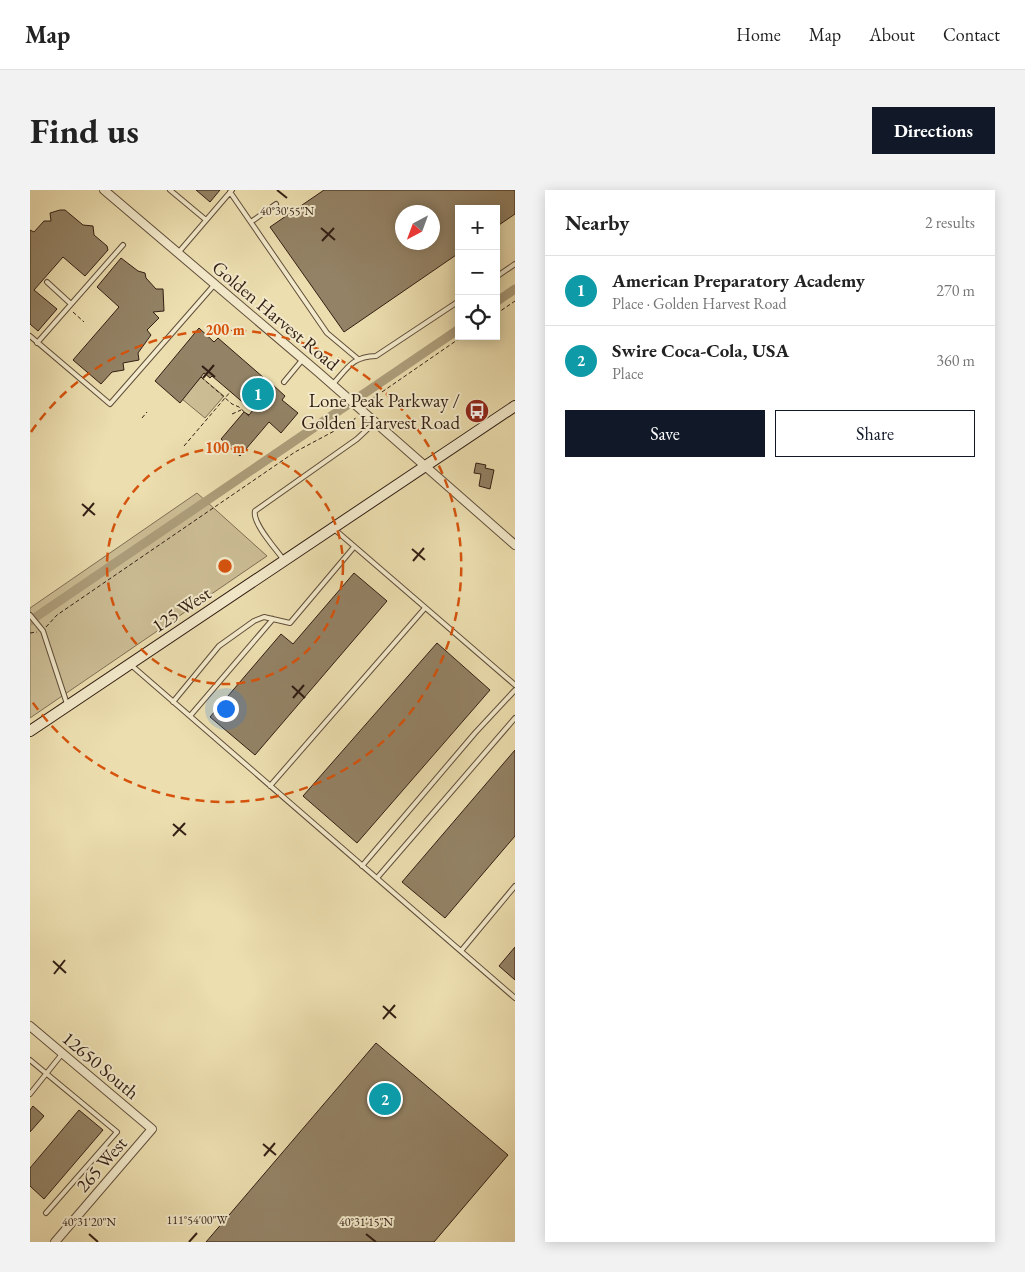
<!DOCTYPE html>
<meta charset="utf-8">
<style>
body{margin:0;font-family:"EB Garamond",serif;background:#f2f2f2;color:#222}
.controls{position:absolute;right:15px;top:15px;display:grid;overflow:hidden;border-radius:0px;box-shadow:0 2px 12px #0003}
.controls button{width:45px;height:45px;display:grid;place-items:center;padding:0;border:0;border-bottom:1px solid #e0e0e0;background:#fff;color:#222;font:25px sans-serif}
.compass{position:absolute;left:365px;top:15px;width:45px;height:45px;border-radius:50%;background:#fff;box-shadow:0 2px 12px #0003;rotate:221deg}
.you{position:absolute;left:195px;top:518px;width:18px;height:18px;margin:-12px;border:4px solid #fff;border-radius:50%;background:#1a73e8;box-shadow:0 0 0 8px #1a73e833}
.badge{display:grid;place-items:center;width:32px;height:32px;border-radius:50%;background:#111827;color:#fff;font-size:16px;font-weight:700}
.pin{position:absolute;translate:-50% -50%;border:2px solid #fff;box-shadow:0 1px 5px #0006}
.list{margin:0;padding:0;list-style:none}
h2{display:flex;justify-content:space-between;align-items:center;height:65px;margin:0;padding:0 20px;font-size:21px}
h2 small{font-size:16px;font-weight:400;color:#767676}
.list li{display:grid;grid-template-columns:32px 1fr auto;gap:15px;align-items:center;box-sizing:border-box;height:70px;padding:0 20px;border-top:1px solid #e0e0e0}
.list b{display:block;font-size:19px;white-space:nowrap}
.list p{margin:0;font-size:16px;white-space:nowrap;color:#767676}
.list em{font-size:16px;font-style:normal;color:#767676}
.actions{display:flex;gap:10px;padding:15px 20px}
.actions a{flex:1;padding:11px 0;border:1px solid #111827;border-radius:0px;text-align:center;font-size:18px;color:#111827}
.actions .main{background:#111827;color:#fff}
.icon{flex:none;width:28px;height:28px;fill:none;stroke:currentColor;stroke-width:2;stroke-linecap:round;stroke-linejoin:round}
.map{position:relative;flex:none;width:485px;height:1052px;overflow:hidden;border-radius:0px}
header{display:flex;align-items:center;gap:30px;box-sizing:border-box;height:70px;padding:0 25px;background:#fff;border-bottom:1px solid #e0e0e0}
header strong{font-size:24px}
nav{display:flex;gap:28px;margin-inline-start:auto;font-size:18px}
.intro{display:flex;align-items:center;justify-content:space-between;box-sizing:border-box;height:120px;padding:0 30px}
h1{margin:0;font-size:35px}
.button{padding:12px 22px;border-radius:0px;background:#111827;color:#fff;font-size:18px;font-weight:700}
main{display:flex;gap:30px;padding:0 30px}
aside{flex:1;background:#fff;border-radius:0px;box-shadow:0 2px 12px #0003}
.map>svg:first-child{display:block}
.green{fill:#ccbd95;stroke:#7f6e54}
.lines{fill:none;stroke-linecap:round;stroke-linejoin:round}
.canal{stroke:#ad9d7a;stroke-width:9}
.building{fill:#938265;stroke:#321e14;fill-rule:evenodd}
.lane-casing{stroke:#604e3b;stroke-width:6}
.street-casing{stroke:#604e3b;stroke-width:10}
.secondary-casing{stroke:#321e14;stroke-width:12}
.path{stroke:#321e14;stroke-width:1;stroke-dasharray:4 2.5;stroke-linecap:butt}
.lane{stroke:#f3eacb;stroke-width:4}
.street{stroke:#f3eacb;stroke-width:8}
.secondary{stroke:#f3eacb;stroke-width:10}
.ticks{fill:none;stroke:#321e14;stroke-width:2}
.ring{fill:none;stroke:#d6530d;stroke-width:2.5;stroke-dasharray:9 6}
.labels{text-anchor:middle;stroke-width:4;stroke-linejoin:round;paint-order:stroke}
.street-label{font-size:19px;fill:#321e14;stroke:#f3eacb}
.poi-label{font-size:19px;fill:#321e14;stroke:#f3eacb;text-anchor:end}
.ticks-label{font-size:12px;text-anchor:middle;fill:#321e14;stroke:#f3eacb;stroke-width:4;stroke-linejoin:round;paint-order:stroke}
.centre{fill:#d6530d;stroke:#f3eacb;stroke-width:2.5}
.ring-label{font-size:15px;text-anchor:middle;font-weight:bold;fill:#d6530d;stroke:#f3eacb;stroke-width:4;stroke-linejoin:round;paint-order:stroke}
</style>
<header>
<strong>Map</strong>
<nav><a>Home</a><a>Map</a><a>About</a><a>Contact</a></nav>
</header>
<div class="intro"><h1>Find us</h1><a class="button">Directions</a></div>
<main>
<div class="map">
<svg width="485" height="1052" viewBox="0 0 485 1052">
<rect width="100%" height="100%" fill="#ecdeaf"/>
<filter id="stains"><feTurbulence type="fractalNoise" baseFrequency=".004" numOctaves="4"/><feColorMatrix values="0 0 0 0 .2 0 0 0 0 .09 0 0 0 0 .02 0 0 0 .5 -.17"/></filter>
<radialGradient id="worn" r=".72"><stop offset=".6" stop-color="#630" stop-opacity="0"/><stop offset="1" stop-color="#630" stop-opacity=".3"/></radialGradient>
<!-- green -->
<path class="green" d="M171,187L194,206L175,228L152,209Z
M167,303L237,366L0,528V418Z"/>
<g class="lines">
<!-- canal -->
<path class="canal" d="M466,112L485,99
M0,431L429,139"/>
</g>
<!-- building -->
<path class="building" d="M166,0H190L180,12Z
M294,0H485V24L466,37V19H429V63L314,142L240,37ZM372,22H402V52H372Z
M30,20H35L53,35L63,36L64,45L77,56L78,60L55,86L33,67L4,100L27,119L8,141L0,134V40L4,42L14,31H21L20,23Z
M91,68L108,81L115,83L116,88L126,99H133L134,121L123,122L129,128L117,140L121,145L108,163L109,170L93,173L94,180L82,182L71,194L43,170L89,117L67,97Z
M169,138L184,152L188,148L234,188L216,215L182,186L180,188L174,183L150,213L125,191Z
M243,195L255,206L252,210L268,223L251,243L239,232L210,266L191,249L214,222L219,225Z
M446,273L456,275L455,278L464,280L460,299L449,296L451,284L444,283Z
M324,383L357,411L225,565L180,527L251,444L263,454Z
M407,453L460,500L327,653L273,606Z
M485,560V646L415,728L372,692Z
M485,757V790L469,776Z
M346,853L478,965L404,1052H176Z
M3,916L14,926L0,942V920Z
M49,920L73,940L14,1009L0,996V978Z"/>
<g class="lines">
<!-- lane casing -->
<g class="lane-casing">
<path id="lane" d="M140,0L176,30
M200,2L297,143L328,169
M221,32L246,14
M148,63L202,0
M466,87L485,74
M17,92L41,114
M0,146L80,214L185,94
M7,153L93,55
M254,192L273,169
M302,195C318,178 321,167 346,166L429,111
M303,338L485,495
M253,369C246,359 222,333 225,321L327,249L345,232
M0,425L13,441L37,514
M101,475L485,808
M143,512L189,456L224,431L234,427L260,433L324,357
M160,526L243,429
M240,596L395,418
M332,676L445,543L485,500
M347,688L485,528
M431,761L485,696
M0,870L87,942L16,1023
M0,904L32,864"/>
</g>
<!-- street casing -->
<g class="street-casing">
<path id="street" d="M74,0L288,182L485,355
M0,836L122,939L25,1052"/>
</g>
<!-- secondary casing -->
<g class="secondary-casing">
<path id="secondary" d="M0,541L485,216"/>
</g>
<!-- path -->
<path class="path" d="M43,122L54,132
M466,124L485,111
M194,141L208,140
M171,187L202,214L209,217L221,228
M336,213L433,146
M202,224L211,220
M112,228L117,222
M154,256L201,201
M16,437L27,425L265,262L323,231L326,227
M0,443L7,442"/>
<!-- lane -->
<use href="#lane" class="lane"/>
<!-- street -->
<use href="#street" class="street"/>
<!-- secondary -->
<use href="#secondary" class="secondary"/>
</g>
<!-- ticks -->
<path class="ticks" d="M247,0L257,8M291,38L305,50M292,51L304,38M172,176L185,187M173,188L184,175M52,314L65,325M53,326L64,313M382,359L395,370M383,371L394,358M262,496L275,508M263,508L274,495M143,634L156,645M143,646L155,633M23,771L36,783M24,784L35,770M353,816L366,828M353,829L365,815M233,954L246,965M234,966L245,953M59,1044L68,1052M336,1044L346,1052M159,1052L167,1043"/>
<!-- distance rings -->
<g class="ring">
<circle cx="195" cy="376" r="118"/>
<path d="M1 242A236 236 0 1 1 1 510"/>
</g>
<!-- icons -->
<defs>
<g id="bus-disc" transform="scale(1.25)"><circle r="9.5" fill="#8f2418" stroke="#f3eacb"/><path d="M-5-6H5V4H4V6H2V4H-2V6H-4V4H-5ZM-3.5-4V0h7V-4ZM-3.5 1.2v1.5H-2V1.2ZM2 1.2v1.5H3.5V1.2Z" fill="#fff"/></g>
</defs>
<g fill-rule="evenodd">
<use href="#bus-disc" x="447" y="221"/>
</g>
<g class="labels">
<!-- street labels -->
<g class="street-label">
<text transform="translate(246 125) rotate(40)" y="7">Golden Harvest Road</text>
<text transform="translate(151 419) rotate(-34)" y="7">125 West</text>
<text transform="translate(71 875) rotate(40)" y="7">12650 South</text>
<text transform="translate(71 974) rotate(-49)" y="7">265 West</text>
</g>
<!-- poi labels -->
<g class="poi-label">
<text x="430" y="217">Lone Peak Parkway /<tspan x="430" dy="22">Golden Harvest Road</tspan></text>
</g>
</g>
<g class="ticks-label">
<text x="257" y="25">40°30'55"N</text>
<text x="167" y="1034">111°54'00"W</text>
<text x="59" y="1036">40°31'20"N</text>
<text x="336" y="1036">40°31'15"N</text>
</g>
<circle cx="195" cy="376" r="8" class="centre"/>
<g class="ring-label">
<text x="195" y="145">200 m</text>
<text x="195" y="263">100 m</text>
</g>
<rect width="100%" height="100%" filter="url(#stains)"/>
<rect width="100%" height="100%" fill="url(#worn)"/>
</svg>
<div class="controls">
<button>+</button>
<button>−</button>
<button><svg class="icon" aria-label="locate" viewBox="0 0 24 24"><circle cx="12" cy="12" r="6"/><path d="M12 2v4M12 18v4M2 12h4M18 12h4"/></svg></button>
</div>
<svg class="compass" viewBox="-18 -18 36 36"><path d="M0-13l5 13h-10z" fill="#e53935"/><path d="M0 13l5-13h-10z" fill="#767676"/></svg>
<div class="you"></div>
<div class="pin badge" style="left:228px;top:204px;background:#0f9aa8">1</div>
<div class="pin badge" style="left:355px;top:909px;background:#0f9aa8">2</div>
</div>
<aside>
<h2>Nearby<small>2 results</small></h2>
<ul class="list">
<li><span class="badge" style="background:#0f9aa8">1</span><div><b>American Preparatory Academy</b><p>Place · Golden Harvest Road</p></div><em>270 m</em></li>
<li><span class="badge" style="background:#0f9aa8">2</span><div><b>Swire Coca-Cola, USA</b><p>Place</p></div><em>360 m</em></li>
</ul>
<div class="actions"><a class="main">Save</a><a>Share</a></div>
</aside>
</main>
